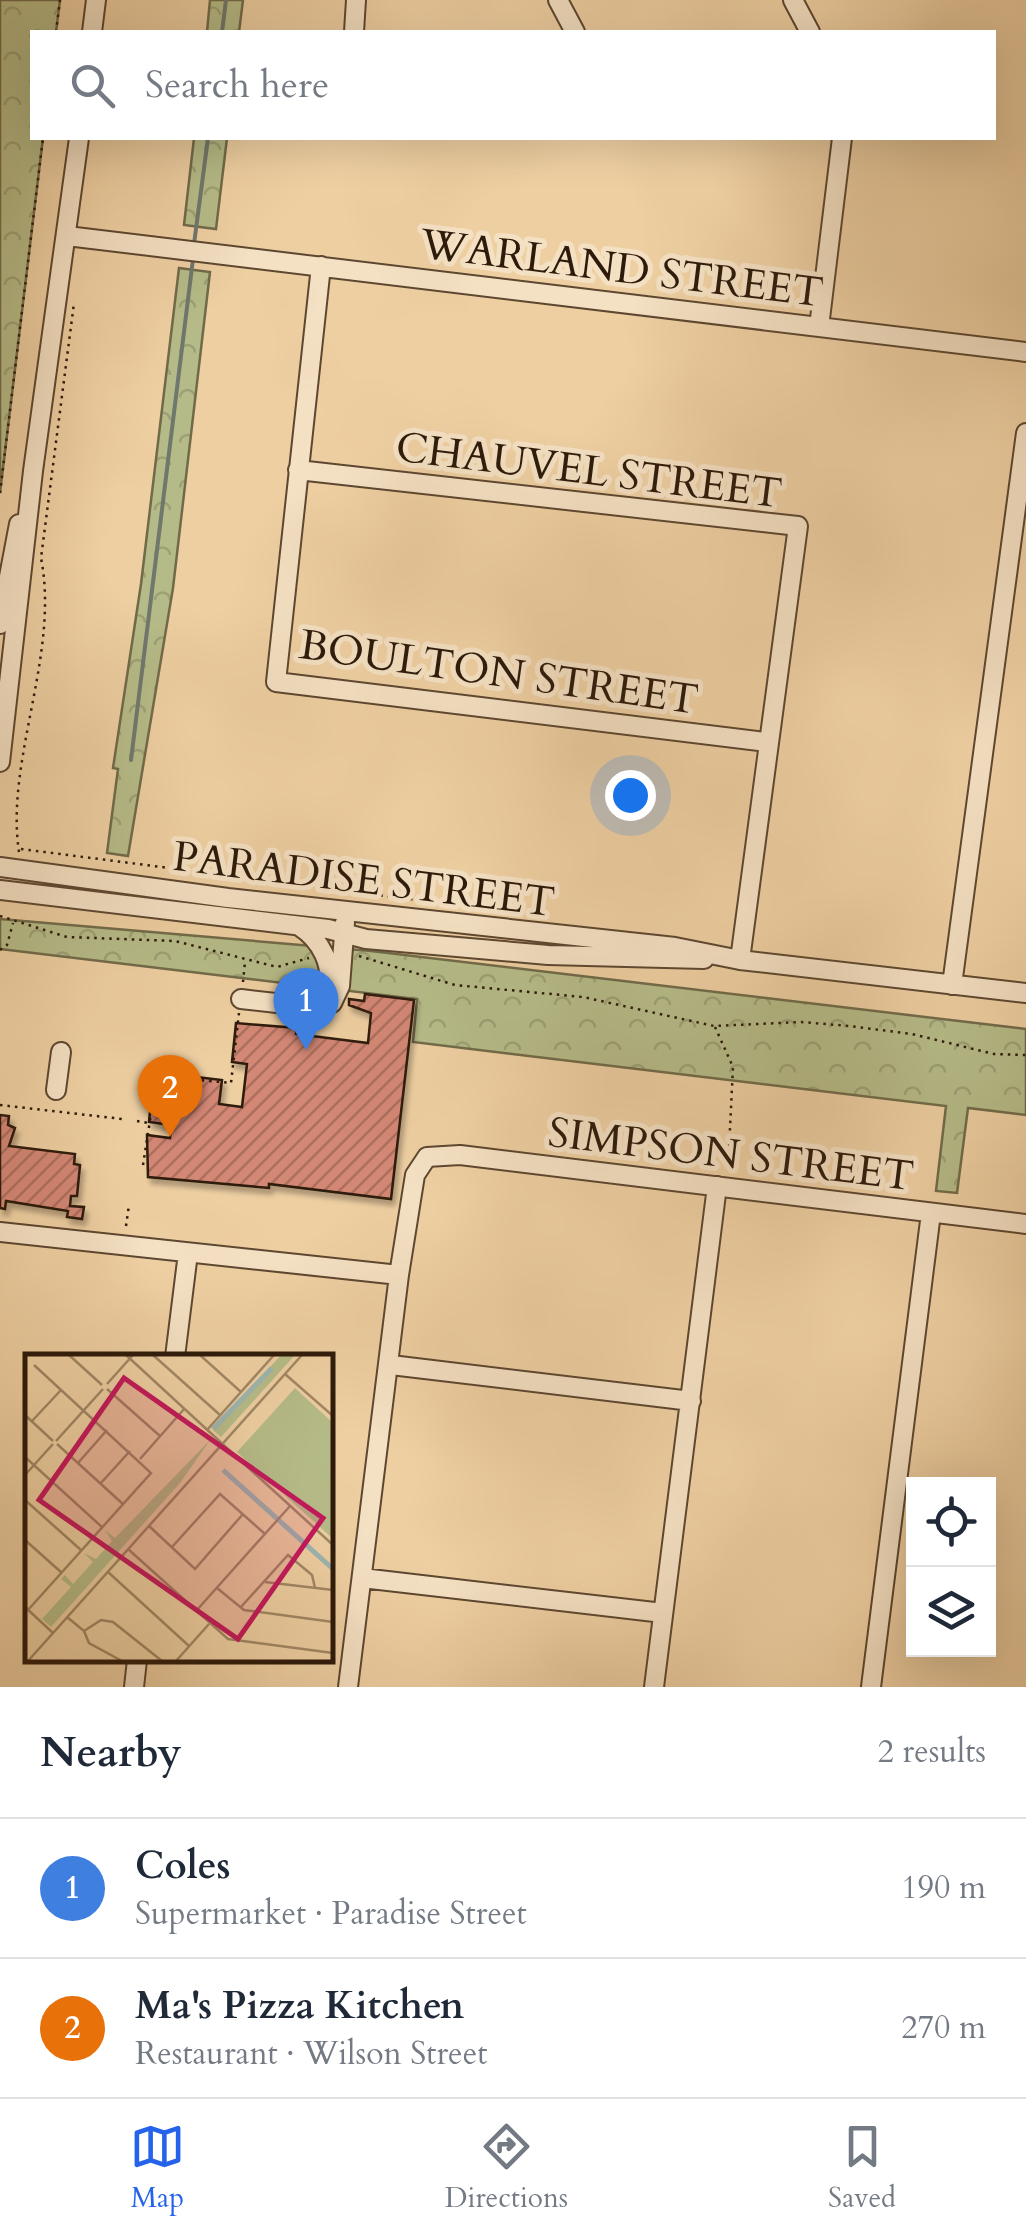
<!DOCTYPE html>
<meta charset="utf-8">
<style>
body{margin:0;font-family:Cardo,serif;background:#f2f2f3;color:#1f2937}
.controls{position:absolute;right:30px;bottom:30px;display:grid;overflow:hidden;border-radius:0px;box-shadow:0 10px 40px #0002}
.controls button{width:90px;height:90px;display:grid;place-items:center;padding:0;border:0;border-bottom:2px solid #e0e1e3;background:#fff;color:#1f2937;font:50px sans-serif}
.you{position:absolute;left:630px;top:795px;width:35px;height:35px;margin:-25px;border:8px solid #fff;border-radius:50%;background:#1a73e8;box-shadow:0 0 0 15px #1a73e833}
.badge{display:grid;place-items:center;width:65px;height:65px;border-radius:50%;background:#2563eb;color:#fff;font-size:32px;font-weight:700}
.pin{position:absolute;translate:-50% -82px;filter:drop-shadow(0 2px 5px #0008)}
.pin::after{content:'';position:absolute;top:52px;width:35px;height:30px;background:inherit;clip-path:polygon(0 0,100% 0,50% 100%)}
.list{margin:0;padding:0;list-style:none}
h2{display:flex;justify-content:space-between;align-items:center;height:130px;margin:0;padding:0 40px;font-size:42px}
h2 small{font-size:32px;font-weight:400;color:#747a83}
.list li{display:grid;grid-template-columns:65px 1fr auto;gap:30px;align-items:center;box-sizing:border-box;height:140px;padding:0 40px;border-top:2px solid #e0e1e3}
.list b{display:block;font-size:38px;white-space:nowrap}
.list p{margin:0;font-size:32px;white-space:nowrap;color:#747a83}
.list em{font-size:32px;font-style:normal;color:#747a83}
.icon{flex:none;width:55px;height:55px;fill:none;stroke:currentColor;stroke-width:2;stroke-linecap:round;stroke-linejoin:round}
.map{position:relative;flex:none;width:1026px;height:1687px;overflow:hidden}
.search{position:absolute;background:#fff;box-shadow:0 10px 40px #0002;left:30px;right:30px;top:30px;height:110px;display:flex;align-items:center;gap:25px;box-sizing:border-box;padding:0 35px;border-radius:0px;color:#747a83;font-size:38px}
.sheet{height:410px;background:#fff}
nav{display:flex;justify-content:space-around;align-items:center;box-sizing:border-box;height:140px;border-top:2px solid #e0e1e3;background:#fff;font-size:28px;color:#747a83}
nav a{display:grid;justify-items:center;gap:5px}
nav .on{color:#2563eb}
.map>svg:first-child{display:block}
.park{fill:url(#park-crowns);stroke:#716a49;stroke-width:2.5}
.lines{fill:none;stroke-linecap:round;stroke-linejoin:round}
.stream{stroke:#70776d;stroke-width:4}
.building{fill:url(#building-hatch);stroke:#2d1a0a;stroke-width:2.5;filter:url(#shadow)}
.minor-casing{stroke:#5d4730;stroke-width:22}
.path{stroke:#2d1a0a;stroke-width:2.5;stroke-dasharray:2.5 5;stroke-linecap:butt}
.minor{stroke:#f4e0c3;stroke-width:18}
.labels{text-anchor:middle;stroke-width:10;stroke-linejoin:round;paint-order:stroke}
.street-label{font-size:42px;fill:#2d1a0a;stroke:#f4e0c3}
.inset-river{fill:none;stroke:#9cb5af;stroke-width:5}
.inset-road{fill:none;stroke:#a18765;stroke-width:2.5}
.view{fill:#c2185b;fill-opacity:0.15;stroke:#c2185b;stroke-width:5}
.inset-edge{fill:none;stroke:#2d1a0a;stroke-width:5}
</style>
<div class="map">
<svg width="1026" height="1687" viewBox="0 0 1026 1687">
<defs>
<pattern id="park-crowns" width="20" height="18" patternUnits="userSpaceOnUse" patternTransform="scale(2.5)"><rect width="20" height="18" fill="#b5bb88"/><path d="M2 6a3 3 0 1 1 6 0M12 15a3 3 0 1 1 6 0" fill="none" stroke="#9ca074"/></pattern>
<pattern id="building-hatch" width="6" height="6" patternUnits="userSpaceOnUse" patternTransform="scale(2.5)"><rect width="6" height="6" fill="#d38774"/><path d="M-1 1l2-2M0 6l6-6M5 7l2-2" fill="none" stroke="#ac6e5d"/></pattern>
<filter id="shadow"><feDropShadow dx="3.5" dy="6" stdDeviation="2.5" flood-color="#0004"/></filter>
</defs>
<rect width="100%" height="100%" fill="#eecfa2"/>
<filter id="stains"><feTurbulence type="fractalNoise" baseFrequency=".002" numOctaves="4"/><feColorMatrix values="0 0 0 0 .2 0 0 0 0 .09 0 0 0 0 .02 0 0 0 .5 -.17"/></filter>
<radialGradient id="worn" r=".72"><stop offset=".6" stop-color="#630" stop-opacity="0"/><stop offset="1" stop-color="#630" stop-opacity=".3"/></radialGradient>
<!-- park -->
<path class="park" d="M0,0H60L56,32H32V138H43L0,493Z
M210,0H243L239,32H207Z
M194,138H227L216,229L184,225Z
M179,268L210,272L173,588L128,856L107,853L118,769L113,768L141,584Z
M0,919L371,951L1026,1029V1115L968,1108L957,1193L936,1191L946,1106L413,1042L417,999L0,949Z"/>
<g class="lines">
<!-- stream -->
<path class="stream" d="M222,32L226,0
M194,244L208,138
M131,760L193,259"/>
</g>
<!-- building -->
<path class="building" d="M365,994L414,1000L391,1199L269,1184V1188L148,1177L147,1135L170,1138L172,1125L149,1122L154,1072L222,1080L219,1104L242,1107L247,1064L232,1062L236,1023L297,1028L296,1034L368,1043L371,1013L349,1005V999L364,1001Z
M0,1115L9,1116L8,1125L15,1128L9,1146L75,1154L74,1164L80,1165L77,1196H71L70,1206L84,1207L82,1219L67,1217L68,1211L6,1201L5,1209L0,1208Z"/>
<g class="lines">
<!-- minor casing -->
<g class="minor-casing">
<path id="minor" d="M558,0L575,32
M793,0L810,32
M92,32L96,0
M354,32L356,0
M67,236L1026,352
M321,266L276,682L766,742
M819,327L842,138
M298,470L798,526L740,960
M0,624L19,524
M0,762L33,471L79,138
M0,867L228,898L675,947L740,960L1026,993
M0,890L328,929L366,939L548,955L704,959
M299,926C321,940 335,966 327,993
M952,985L1026,433
M241,999L320,1008L332,1003L340,986L345,922
M56,1090L61,1052
M0,1232L399,1275
M175,1357L188,1253
M391,1365L691,1401
M362,1578L663,1613
M134,1687L137,1660
M348,1687L399,1275L415,1175L427,1157L460,1155L1026,1224
M654,1687L717,1186
M871,1687L931,1213"/>
</g>
<!-- path -->
<path class="path" d="M56,32L60,0
M0,493L43,138
M21,849L341,890V894
M19,852C5,760 60,654 41,558L74,303
M343,891L501,910
M0,916L67,937L175,941L277,967L309,958
M0,950L7,945L13,923
M359,956L455,985L583,997L714,1026L801,1022L849,1026L912,1034L994,1054L1026,1055
M243,982L245,962
M715,1027L733,1067L728,1170
M0,1105L122,1119
M137,1121L149,1123
M143,1165L157,1076L231,1083L239,1013
M126,1226L129,1205"/>
<!-- minor -->
<use href="#minor" class="minor"/>
</g>
<g class="labels">
<!-- street labels -->
<g class="street-label">
<text transform="translate(622 267) rotate(7)" y="15">WARLAND STREET</text>
<text transform="translate(589 469) rotate(7)" y="15">CHAUVEL STREET</text>
<text transform="translate(499 671) rotate(8)" y="15">BOULTON STREET</text>
<text transform="translate(364 878) rotate(7)" y="15">PARADISE STREET</text>
<text transform="translate(731 1153) rotate(7)" y="15">SIMPSON STREET</text>
</g>
</g>
<!-- overview -->
<g transform="translate(25 1354)">
<rect width="308" height="308" fill="#eecfa2"/>
<path d="M256,1H270L196,83L188,76ZM270,34L307,68V184L212,98ZM186,85L155,129L26,273L17,265L46,233L36,225L40,221L48,230L68,208L59,199L71,205L87,187L80,176L90,184Z" fill="#b5bb88"/>
<path d="M246 73a15 15 0 1 1 30 0a15 15 0 1 1-30 0Z" fill="#b5bb88"/>
<path class="inset-river" d="M188,75L247,14M198,116L308,215"/>
<path class="inset-road" d="M44,1L77,31M101,1L240,129M128,1L195,61M175,1L216,38M260,20L308,62M82,30L108,1M82,35L135,82M0,61L28,87M7,67L36,36M182,76L249,1M31,87L78,35M32,90L99,151M0,103L78,174M115,105L160,54M53,109L82,76M0,121L28,90M238,127L308,191M75,130L105,97M0,146L57,197M124,172L170,215L218,160M0,186L37,219M147,193L195,140L240,180M103,195L203,285L308,299M83,218L164,292M240,228L308,236M192,234L219,256L308,268M0,253L28,279M215,254L263,201L287,221L290,234M3,256L126,119L9,11M171,257L265,152M42,263L59,277L76,266L88,268L137,307M59,277L64,289L97,307M3,307L277,1M151,307L184,270"/>
<path class="view" d="M99,24L298,164L213,285L14,146Z"/>
<rect width="308" height="308" class="inset-edge"/>
</g>
<rect width="100%" height="100%" filter="url(#stains)"/>
<rect width="100%" height="100%" fill="url(#worn)"/>
</svg>
<div class="controls">
<button><svg class="icon" aria-label="locate" viewBox="0 0 24 24"><circle cx="12" cy="12" r="6"/><path d="M12 2v4M12 18v4M2 12h4M18 12h4"/></svg></button>
<button><svg class="icon" aria-label="layers" viewBox="0 0 24 24"><path d="M12 4l9 5-9 5-9-5zM3 14l9 5 9-5"/></svg></button>
</div>
<div class="you"></div>
<div class="pin badge" style="left:306px;top:1050px;background:#3f7fe0">1</div>
<div class="pin badge" style="left:170px;top:1137px;background:#e8710a">2</div>
<div class="search"><svg class="icon" aria-label="search" viewBox="0 0 24 24"><circle cx="10" cy="10" r="6"/><path d="M15 15l6 6"/></svg>Search here</div>
</div>
<section class="sheet">
<h2>Nearby<small>2 results</small></h2>
<ul class="list">
<li><span class="badge" style="background:#3f7fe0">1</span><div><b>Coles</b><p>Supermarket · Paradise Street</p></div><em>190 m</em></li>
<li><span class="badge" style="background:#e8710a">2</span><div><b>Ma's Pizza Kitchen</b><p>Restaurant · Wilson Street</p></div><em>270 m</em></li>
</ul>
</section>
<nav>
<a class="on"><svg class="icon" aria-label="map" viewBox="0 0 24 24"><path d="M3 6l6-2 6 2 6-2v14l-6 2-6-2-6 2zM9 4v14M15 6v14"/></svg>Map</a>
<a><svg class="icon" aria-label="directions" viewBox="0 0 24 24"><path d="M12 3l9 9-9 9-9-9zM9 14v-3h6M13 9l2 2-2 2"/></svg>Directions</a>
<a><svg class="icon" aria-label="saved" viewBox="0 0 24 24"><path d="M7 4h10v16l-5-4-5 4z"/></svg>Saved</a>
</nav>
